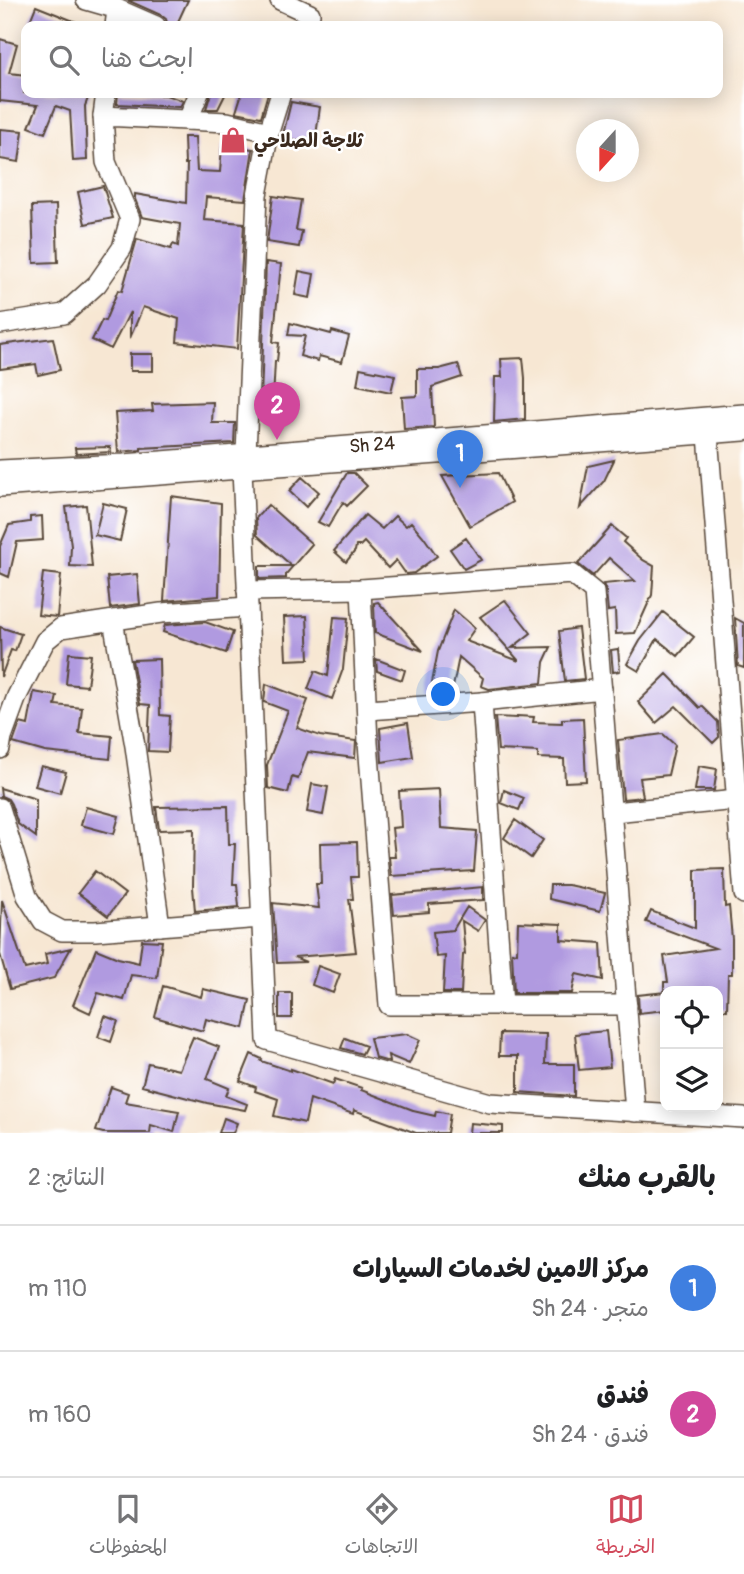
<!DOCTYPE html>
<html lang="ar">
<meta charset="utf-8">
<style>
body{margin:0;font-family:Pangolin,"Playpen Sans Arabic",sans-serif;background:#f2f2f2;color:#202124;direction:rtl}
.controls{position:absolute;right:21px;bottom:21px;display:grid;overflow:hidden;border-radius:14px;box-shadow:0 4px 18px #0003}
.controls button{width:63px;height:63px;display:grid;place-items:center;padding:0;border:0;border-bottom:2px solid #e0e0e0;background:#fff;color:#202124;font:35px sans-serif}
.compass{position:absolute;left:576px;top:119px;width:63px;height:63px;border-radius:50%;background:#fff;box-shadow:0 4px 18px #0003;rotate:201deg}
.you{position:absolute;left:444px;top:695px;width:24px;height:24px;margin:-18px;border:5px solid #fff;border-radius:50%;background:#1a73e8;box-shadow:0 0 0 10px #1a73e833}
.badge{display:grid;place-items:center;width:46px;height:46px;border-radius:50%;background:#d1495b;color:#fff;font-size:23px;font-weight:700}
.pin{position:absolute;translate:-50% -58px;filter:drop-shadow(0 2px 4px #0008)}
.pin::after{content:'';position:absolute;top:37px;width:24px;height:21px;background:inherit;clip-path:polygon(0 0,100% 0,50% 100%)}
.list{margin:0;padding:0;list-style:none}
h2{display:flex;justify-content:space-between;align-items:center;height:91px;margin:0;padding:0 28px;font-size:30px}
h2 small{font-size:23px;font-weight:400;color:#757577}
.list li{display:grid;grid-template-columns:46px 1fr auto;gap:21px;align-items:center;box-sizing:border-box;height:126px;padding:0 28px;border-top:2px solid #e0e0e0}
.list b{display:block;font-size:26px;white-space:nowrap}
.list p{margin:0;font-size:23px;white-space:nowrap;color:#757577}
.list em{font-size:23px;font-style:normal;color:#757577}
.icon{flex:none;width:38px;height:38px;fill:none;stroke:currentColor;stroke-width:2;stroke-linecap:round;stroke-linejoin:round}
.map{position:relative;flex:none;width:744px;height:1133px;overflow:hidden;direction:ltr}
.search{position:absolute;background:#fff;box-shadow:0 4px 18px #0003;left:21px;right:21px;top:21px;height:77px;display:flex;align-items:center;gap:18px;box-sizing:border-box;padding:0 24px;border-radius:14px;color:#757577;font-size:26px}
.sheet{height:343px;background:#fff}
nav{display:flex;justify-content:space-around;align-items:center;box-sizing:border-box;height:98px;border-top:2px solid #e0e0e0;background:#fff;font-size:19px;color:#757577}
nav a{display:grid;justify-items:center;gap:4px}
nav .on{color:#d1495b}
.map>svg:first-child{display:block}
.building{fill:#b09ae0}
.lines{fill:none;stroke-linecap:round;stroke-linejoin:round}
.minor-casing{stroke:#574639;stroke-width:22}
.minor{stroke:#fff;stroke-width:19}
.labels{text-anchor:middle;stroke-width:5;stroke-linejoin:round;paint-order:stroke}
.poi-label{font-size:19px;font-weight:bold;fill:#3b2a1e;stroke:#fff;text-anchor:start}
.street-label{font-size:19px;fill:#3b2a1e;stroke:#fff}
</style>
<div class="map">
<svg width="744" height="1133" viewBox="0 0 744 1133">
<rect width="100%" height="100%" fill="#fff"/>
<filter id="ink" filterUnits="userSpaceOnUse"><feTurbulence type="fractalNoise" baseFrequency=".0143" numOctaves="2"/><feDisplacementMap in="SourceGraphic" scale="14" xChannelSelector="R" yChannelSelector="G"/><feConvolveMatrix kernelMatrix="1 2 1 2 8 2 1 2 1" color-interpolation-filters="sRGB"/></filter>
<filter id="wash" filterUnits="userSpaceOnUse"><feTurbulence type="fractalNoise" baseFrequency=".00686" numOctaves="4" result="noise"/><feDisplacementMap in="SourceGraphic" scale="28" xChannelSelector="R" yChannelSelector="G"/><feGaussianBlur stdDeviation="1.57" result="paint"/><feColorMatrix in="noise" values="0 0 0 0 0 0 0 0 0 0 0 0 0 0 0 0 0 1.4 0 .05"/><feComposite in="paint" operator="in"/></filter>
<g filter="url(#wash)">
<rect width="100%" height="100%" fill="#f7e7d3"/>
<g id="blocks">
<!-- building -->
<path class="building" d="M127,0H188L176,26H168L166,19L161,15Z
M36,6L86,26H28Z
M0,39L17,44L9,73L26,75L24,93H90L85,106L87,160L73,161L70,111L56,106L45,133L29,127L38,105L0,101Z
M118,93L166,95L183,101L180,107L117,104Z
M211,93H226L218,109H206Z
M242,93H268L261,117L236,112Z
M291,102L320,107L315,143L282,139Z
M0,129L23,131L19,162L0,159Z
M184,137H195L197,171L220,172L222,146L253,149L245,200L206,197L204,220L244,223L237,349L177,342L179,319L143,307L130,338V312L111,349L92,340L102,320L105,321L118,290L122,291L137,239L171,249L173,244L178,246L180,224L142,217L135,199V194L186,203L187,164H185Z
M103,186L113,218L85,224L78,192Z
M273,196L301,200L296,230L302,231L299,247L267,242Z
M56,205L58,262L34,263L32,206Z
M266,262L281,264L273,342L279,343L277,361H275L273,400L261,399Z
M299,271L314,274L310,298L295,295Z
M290,323L331,334L332,331L349,336L342,362L319,356L318,361L300,356L305,336L288,335Z
M53,338L60,370L38,375L36,364L0,369V345Z
M130,354H153V371H130Z
M523,358L525,378V419L494,422L495,377H502L501,359Z
M458,364L462,377L432,387L434,427L404,429L402,397L417,396V369H439Z
M360,368L395,375L391,392L357,385Z
M213,402L212,423H235L234,443L141,448V450L118,452L115,413L153,411L152,404Z
M110,447L111,452L76,454L75,448Z
M614,460L604,481L580,508L588,466Z
M347,473H354L367,486L347,506L343,502L328,527L318,522Z
M498,473L512,502L470,526L442,476Z
M302,477L319,492L306,507L289,491Z
M171,496L221,503L219,596L164,601Z
M103,503L127,509L120,541L95,535Z
M86,505L92,567L70,566L71,546L66,507Z
M268,505L312,544L286,574V578L259,579V566H292L257,535L256,518Z
M365,515L382,529L395,516L406,526L411,522L423,536L437,556L414,573L406,574L396,560L388,568L364,542L360,546H356L355,551L346,562L334,551Z
M42,516L43,540L17,542L9,577L0,573V546L9,525L30,522V517Z
M612,526L626,538L623,542L643,560L654,566L652,595L635,633L616,634L615,610L608,611L606,591L603,584L635,581L609,558L593,576L578,564Z
M466,538L481,560L464,569L450,549Z
M43,573L61,575L57,617L38,615Z
M137,574L140,604L110,608L107,577Z
M505,600L531,633L512,648L551,647L544,662L542,683L489,689L481,686L483,678L459,657L452,692L430,693L438,651L454,610L475,628L466,641L519,661L480,617Z
M378,602L423,651L375,633L374,603Z
M663,612L694,637L678,656L657,639L639,671L627,664L640,641Z
M307,616L309,659L286,660L284,617Z
M334,617L348,618L343,669L332,699L308,689L315,671L328,676Z
M735,618L744,623V668L738,666Z
M205,622L233,632L226,653L163,632L165,625Z
M0,627L21,634L15,651L11,650L1,677Z
M578,628L584,679L565,681L559,631Z
M618,649L620,671L613,672L611,650Z
M69,653L91,655L87,686L66,684Z
M159,659L160,715L170,716L168,752L148,751L150,705L140,704L132,660Z
M376,659L405,670L402,680L377,671Z
M667,674L700,708L702,706L718,722L719,737L713,743L676,706L656,723L638,702Z
M266,684L308,700L297,728L320,736L356,741L355,758L308,752L298,779L292,777L288,793L268,788L267,765L288,711L264,702Z
M34,692L57,696L55,705L82,708L79,733L112,736L110,759L45,752L13,743L20,723L28,725Z
M517,716L534,717L533,722L562,723V719L583,718L586,781L565,782L564,759L538,758V752L498,750L495,717L517,718Z
M408,723L413,757L382,762L380,728Z
M663,734L675,745L668,775L640,778L643,797L623,799L618,740Z
M41,766L66,772L60,793L35,786Z
M699,766L717,769L714,790H695Z
M312,784L328,787L323,815L307,812Z
M0,788L36,799V837L18,824L11,804L8,799L1,796Z
M439,789L441,828L477,831L474,871L391,876L389,857H395L392,828L401,827L399,791Z
M504,790L524,798L519,810L501,803Z
M228,806L229,844H235L233,884H237L239,907L195,911L193,887L194,829L159,830L156,807Z
M86,807L119,816L114,834L81,825Z
M515,820L543,840L531,858L504,838Z
M357,842L358,877H351L353,899H349L356,952L294,957L306,962L277,963L273,903L319,908L316,884H321L320,843Z
M724,869L725,907L729,906L732,939V974H728L727,1010H718V991H664V982H668L664,956L715,948L646,922L651,911L695,928V870Z
M95,871L125,894L108,916L78,893Z
M550,885H568L605,893L600,911L549,899Z
M483,887V900L429,904V912L394,915L392,895Z
M2,900L25,969L47,964L45,954L71,948L54,978L10,989L0,954Z
M467,907L485,920L478,931L462,921L465,954L463,955L461,993H443L445,956L436,957L433,932L453,930Z
M518,922L561,924V940L601,943L603,980L576,974L572,993H514L512,952L517,953Z
M142,940L162,941L157,978L131,975L124,1000L98,993L90,1013L73,1005L96,949L118,958L139,963Z
M318,966L340,974L333,993L312,985Z
M163,986L201,997L203,989L250,1000L244,1028L206,1019L203,1031L155,1017Z
M665,992V1010L639,1013L638,995Z
M279,993H292V1018H279Z
M105,1016L118,1021L111,1042L98,1037Z
M606,1031L610,1067L579,1070L575,1034Z
M500,1033L546,1034L545,1064H574V1096L518,1092V1056H499Z
M407,1034L420,1040L409,1064L388,1055L389,1062L375,1058L370,1038Z
M193,1037L219,1047L207,1079L229,1088L226,1096L247,1104L245,1110L207,1103L142,1086L148,1063L179,1070Z
M345,1038L366,1046L362,1054L341,1048Z
M251,1054L262,1059L261,1061L291,1071V1069L333,1084L335,1079L362,1088L361,1090L413,1110V1111L435,1116L436,1111L450,1114L447,1133H416L354,1110L353,1114L310,1099L305,1123L274,1116L278,1099L255,1091L256,1087L240,1081Z
M111,1087L128,1093L125,1102L179,1111L174,1132L151,1125L150,1133H103L96,1131Z
M224,1118L237,1123L233,1133H219Z
M470,1123L503,1126V1133H469Z"/>
</g>
</g>
<g filter="url(#ink)">
<use href="#blocks" fill-opacity="0" stroke="#574639" stroke-width="2"/>
<g class="lines">
<!-- minor casing -->
<g class="minor-casing">
<g id="minor">
<path d="M86,0L117,9L115,26"/>
<path d="M280,0L310,14"/>
<path d="M117,9L156,26"/>
<path d="M103,116L106,93"/>
<path d="M188,120L199,93"/>
<path d="M0,324L64,314L97,284L122,248L130,219L106,162L103,116L227,122L269,132"/>
<path d="M707,422L744,894"/>
<path d="M246,453L257,195L269,132L281,93"/>
<path d="M242,469L267,1040L490,1103L744,1118"/>
<path id="s1" d="M0,470L124,464L744,414"/>
<path d="M0,487L744,431"/>
<path d="M361,589L368,743L389,1005H627"/>
<path d="M247,591L361,589L572,574L594,592L635,1112"/>
<path d="M113,620L135,746L160,926"/>
<path d="M482,702L602,689"/>
<path d="M367,710L482,702L503,1005"/>
<path d="M0,749L2,737L17,696L45,641L61,628L161,613L248,607"/>
<path d="M0,808L27,896L43,921L62,931H95L261,918"/>
<path d="M613,812L737,800"/>
</g>
</g>
<!-- minor -->
<use href="#minor" class="minor"/>
</g>
</g>
<!-- icons -->
<defs>
<g id="shop-bare" transform="scale(2.1)"><path d="M-5-2.5h2.3a2.7 3.5 0 0 1 5.4 0H5L5.5 6h-11ZM-1.5-2.5h3a1.5 2.3 0 0 0-3 0Z" fill="#d1495b" stroke="#fff" stroke-width="2.5" paint-order="stroke"/></g>
</defs>
<g fill-rule="evenodd">
<use href="#shop-bare" x="233" y="140"/>
</g>
<g class="labels">
<!-- poi labels -->
<g class="poi-label">
<text x="254" y="147">ثلاجة الصلاحي</text>
</g>
<!-- street labels -->
<g class="street-label">
<text dy="7" stroke="none"><textPath href="#s1" startOffset="373">Sh 24</textPath></text>
</g>
</g>
</svg>
<div class="controls">
<button><svg class="icon" aria-label="locate" viewBox="0 0 24 24"><circle cx="12" cy="12" r="6"/><path d="M12 2v4M12 18v4M2 12h4M18 12h4"/></svg></button>
<button><svg class="icon" aria-label="layers" viewBox="0 0 24 24"><path d="M12 4l9 5-9 5-9-5zM3 14l9 5 9-5"/></svg></button>
</div>
<svg class="compass" viewBox="-18 -18 36 36"><path d="M0-13l5 13h-10z" fill="#e53935"/><path d="M0 13l5-13h-10z" fill="#757577"/></svg>
<div class="you"></div>
<div class="pin badge" style="left:460px;top:488px;background:#3f7fe0">1</div>
<div class="pin badge" style="left:277px;top:440px;background:#d1479c">2</div>
<div class="search"><svg class="icon" aria-label="search" viewBox="0 0 24 24"><circle cx="10" cy="10" r="6"/><path d="M15 15l6 6"/></svg>ابحث هنا</div>
</div>
<section class="sheet">
<h2>بالقرب منك<small>النتائج: 2</small></h2>
<ul class="list">
<li><span class="badge" style="background:#3f7fe0">1</span><div><b>مركز الامين لخدمات السيارات</b><p>متجر · Sh 24</p></div><em>110 m</em></li>
<li><span class="badge" style="background:#d1479c">2</span><div><b>فندق</b><p>فندق · Sh 24</p></div><em>160 m</em></li>
</ul>
</section>
<nav>
<a class="on"><svg class="icon" aria-label="map" viewBox="0 0 24 24"><path d="M3 6l6-2 6 2 6-2v14l-6 2-6-2-6 2zM9 4v14M15 6v14"/></svg>الخريطة</a>
<a><svg class="icon" aria-label="directions" viewBox="0 0 24 24"><path d="M12 3l9 9-9 9-9-9zM9 14v-3h6M13 9l2 2-2 2"/></svg>الاتجاهات</a>
<a><svg class="icon" aria-label="saved" viewBox="0 0 24 24"><path d="M7 4h10v16l-5-4-5 4z"/></svg>المحفوظات</a>
</nav>
